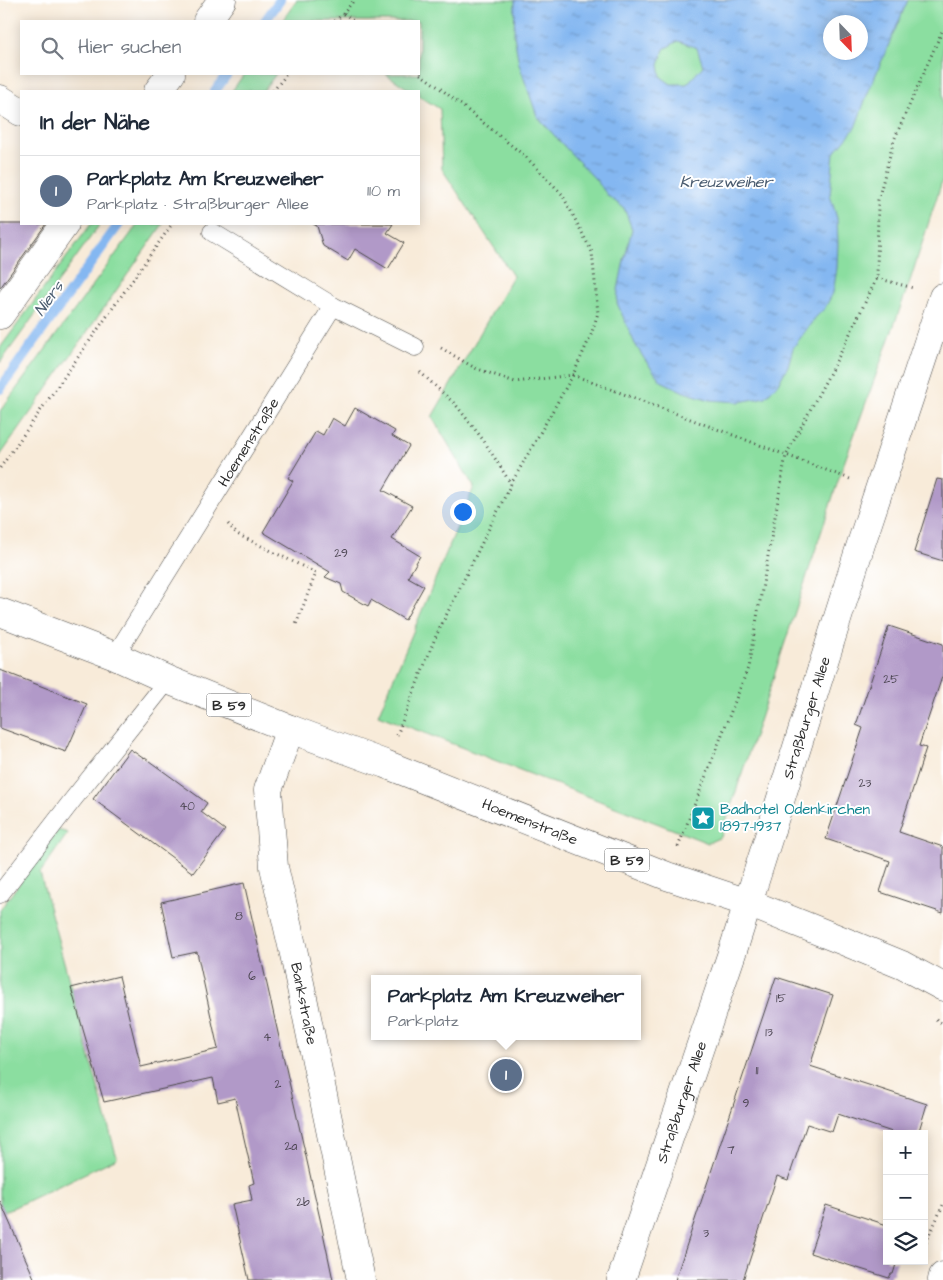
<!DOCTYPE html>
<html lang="de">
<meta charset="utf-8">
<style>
body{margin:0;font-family:"Architects Daughter",sans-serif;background:#f6f6f7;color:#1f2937}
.controls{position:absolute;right:15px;bottom:15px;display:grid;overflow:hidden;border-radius:0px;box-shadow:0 2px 12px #0003}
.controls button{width:45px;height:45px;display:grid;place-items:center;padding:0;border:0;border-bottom:1px solid #e0e1e3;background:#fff;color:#1f2937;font:25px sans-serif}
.compass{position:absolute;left:823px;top:15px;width:45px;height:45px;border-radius:50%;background:#fff;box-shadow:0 2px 12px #0003;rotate:157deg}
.you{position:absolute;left:462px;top:511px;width:18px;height:18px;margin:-12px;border:4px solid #fff;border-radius:50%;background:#1a73e8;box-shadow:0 0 0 8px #1a73e833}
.badge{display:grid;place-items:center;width:32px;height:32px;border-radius:50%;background:#1a73e8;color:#fff;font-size:16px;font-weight:700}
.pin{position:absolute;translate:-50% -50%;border:2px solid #fff;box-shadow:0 1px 5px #0006}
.popup{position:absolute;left:371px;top:975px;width:270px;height:65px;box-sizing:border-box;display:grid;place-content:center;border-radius:0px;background:#fff;filter:drop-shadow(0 1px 4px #0005);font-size:16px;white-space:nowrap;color:#747a83}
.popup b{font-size:19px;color:#1f2937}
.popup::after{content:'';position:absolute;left:50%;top:100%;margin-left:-10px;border:10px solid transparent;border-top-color:#fff}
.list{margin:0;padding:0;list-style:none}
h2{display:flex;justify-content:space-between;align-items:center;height:65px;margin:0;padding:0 20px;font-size:21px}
h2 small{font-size:16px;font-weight:400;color:#747a83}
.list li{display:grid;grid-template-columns:32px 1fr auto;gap:15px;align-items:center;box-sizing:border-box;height:70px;padding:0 20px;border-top:1px solid #e0e1e3}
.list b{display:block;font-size:19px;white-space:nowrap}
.list p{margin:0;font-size:16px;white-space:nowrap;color:#747a83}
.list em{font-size:16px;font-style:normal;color:#747a83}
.icon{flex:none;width:28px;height:28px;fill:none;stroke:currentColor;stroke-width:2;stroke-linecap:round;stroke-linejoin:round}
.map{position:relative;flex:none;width:943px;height:1280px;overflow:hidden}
.search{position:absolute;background:#fff;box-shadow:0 2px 12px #0003;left:20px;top:20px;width:400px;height:55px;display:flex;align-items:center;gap:12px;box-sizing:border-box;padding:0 18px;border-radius:0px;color:#747a83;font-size:19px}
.panel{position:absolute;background:#fff;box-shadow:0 2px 12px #0003;left:20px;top:90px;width:400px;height:135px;border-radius:0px}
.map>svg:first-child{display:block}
.green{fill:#8bdea0;stroke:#5b8466;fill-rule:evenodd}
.water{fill:url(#water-ripples);stroke:#58718e;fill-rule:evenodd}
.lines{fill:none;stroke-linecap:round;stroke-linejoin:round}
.stream{stroke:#84b7f1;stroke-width:10}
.building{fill:#b199c8}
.lane-casing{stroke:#4a4845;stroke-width:19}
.street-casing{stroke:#4a4845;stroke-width:29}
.primary-casing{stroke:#4a4845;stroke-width:29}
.path{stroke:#4a4845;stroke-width:3;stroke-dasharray:1 4;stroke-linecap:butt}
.lane{stroke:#fff;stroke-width:18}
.street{stroke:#fff;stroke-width:28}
.primary{stroke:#fff;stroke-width:28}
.labels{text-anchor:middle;stroke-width:4;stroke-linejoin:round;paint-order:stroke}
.number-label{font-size:12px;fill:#4c4652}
.shield{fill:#fff;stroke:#6b6b6b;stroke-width:1}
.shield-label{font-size:14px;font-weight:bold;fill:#2b2b2b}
.street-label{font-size:15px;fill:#2b2b2b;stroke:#fff}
.culture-label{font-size:15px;fill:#0d838f;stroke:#fff;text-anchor:start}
.water-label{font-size:16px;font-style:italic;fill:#4a5c70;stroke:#fff}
</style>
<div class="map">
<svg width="943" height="1280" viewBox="0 0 943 1280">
<defs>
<pattern id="water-ripples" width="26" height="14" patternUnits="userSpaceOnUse" patternTransform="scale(1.25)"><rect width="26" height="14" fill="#84b7f1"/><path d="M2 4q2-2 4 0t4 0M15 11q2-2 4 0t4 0" fill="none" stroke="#6c95c3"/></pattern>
</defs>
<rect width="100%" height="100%" fill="#fff"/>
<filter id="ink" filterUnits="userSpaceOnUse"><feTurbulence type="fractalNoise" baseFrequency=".02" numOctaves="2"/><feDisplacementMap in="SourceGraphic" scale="10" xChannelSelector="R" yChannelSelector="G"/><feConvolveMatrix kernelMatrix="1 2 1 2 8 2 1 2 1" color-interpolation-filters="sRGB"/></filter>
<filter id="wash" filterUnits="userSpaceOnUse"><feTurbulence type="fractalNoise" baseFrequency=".0096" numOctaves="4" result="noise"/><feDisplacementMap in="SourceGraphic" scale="20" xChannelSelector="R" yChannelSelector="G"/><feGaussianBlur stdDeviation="1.12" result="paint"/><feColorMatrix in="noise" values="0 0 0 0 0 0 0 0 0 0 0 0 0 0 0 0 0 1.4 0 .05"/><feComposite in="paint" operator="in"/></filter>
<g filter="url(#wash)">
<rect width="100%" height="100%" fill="#f8ebd9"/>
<!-- green -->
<path class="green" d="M297,0H943V178L910,281L843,466L721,837L708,843L378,715L474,487L432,417L513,276L442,169L440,109L419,96V91H411L386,74H419V21H282ZM830,22H860V52H830Z
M244,74H276L263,91H232Z
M91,224H100L0,363V348Z
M138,224H163L0,456V411Z
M58,830L68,833L40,873L117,1158L0,1214V910Z"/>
<!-- water -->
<path class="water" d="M515,0H908L867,95L855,128L834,153L830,195L837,218L838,243L837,268L833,293L825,308L815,318L793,348L788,366L779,382L766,397L739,402L710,400L684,392L661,381L645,360L635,344L617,303L618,290L623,265L632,229L624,208L608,196L597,181L562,144L537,116L519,64L514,35ZM830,22H860V52H830ZM678,41L697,48L703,66L687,84H671L661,77L659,65L664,49Z"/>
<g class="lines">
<!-- stream -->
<path class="stream" d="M265,21L280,0
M215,91L227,74
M0,389L119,224"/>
</g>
<g id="blocks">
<!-- building -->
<path class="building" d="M0,224H46L0,288Z
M313,224H393L387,233L404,243L388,269L355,249L348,261L323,246L317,226Z
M355,408L395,431L392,436L409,446L383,490L412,506L392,539L420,556L408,577L424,586L405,620L371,600L368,606L343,592L341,584L325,577L330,572L263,532L293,481L288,478L316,431L323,435L332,418L345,426Z
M937,479L943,480V561L914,552Z
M889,626L943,644V674L919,746L926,748L899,832L943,847V913L880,892L890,861L826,839L863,728L856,725Z
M0,670L87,704L66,752L0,728Z
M130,749L144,759L145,758L207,803L201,812L225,830L193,873L93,799Z
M244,883L321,1223L333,1280H249L232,1204L252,1200L249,1185L254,1183L235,1098L218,1102L213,1078L104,1102L71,988L119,976L141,1067L218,1049L197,952L173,957L161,902Z
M776,977L833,995L810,1066L927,1104L918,1134H898L838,1114L832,1132L807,1124L788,1180L777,1176L743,1280H675Z
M0,1201L35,1280H0Z
M826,1205L887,1225V1261H897L893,1274H891L889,1278L810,1253Z"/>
</g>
</g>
<g filter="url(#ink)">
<use href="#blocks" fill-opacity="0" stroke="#4a4845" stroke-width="1"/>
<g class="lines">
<!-- lane casing -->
<g class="lane-casing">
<g id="lane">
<path d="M212,232L333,306"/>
<path id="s1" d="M115,656L333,306L415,347"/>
<path d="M0,894L71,802L168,680"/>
</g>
</g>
<!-- street casing -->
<g class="street-casing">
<g id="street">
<path d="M207,21L222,0"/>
<path d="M158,91L171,74"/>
<path d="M0,99L21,112"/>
<path d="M0,315L65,224"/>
<path id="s2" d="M290,729L268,790L274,867L294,954L361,1280"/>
<path id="s3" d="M621,1280L735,944L861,544L943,297"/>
</g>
</g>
<!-- primary casing -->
<g class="primary-casing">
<g id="primary">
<path id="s4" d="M0,612L115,656L168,680L290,729L385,764L667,876L748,903L841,940L902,965L943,987"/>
<path d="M942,1280L943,1276"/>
</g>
</g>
<!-- path -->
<path class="path" d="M344,13L353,21
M335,21L344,13L354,0
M273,91L287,74
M877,278L913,288
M441,348L475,368L515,382L573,375L850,479
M420,372L456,405L484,441L511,484
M0,468L172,224
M228,524L237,534L316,573L295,627
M397,735L435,638L511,484L573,375L591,335L598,313L592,252L562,194L526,157L441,89L419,73
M678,847L748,668L786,455L840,354L877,278L878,200L894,140L943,29
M936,1019L943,1024
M924,1247L943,1205"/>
<!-- lane -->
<use href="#lane" class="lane"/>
<!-- street -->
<use href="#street" class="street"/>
<!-- primary -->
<use href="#primary" class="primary"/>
</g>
</g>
<!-- icons -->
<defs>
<g id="sight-square" transform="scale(1.25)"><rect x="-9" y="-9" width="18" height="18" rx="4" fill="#0f9aa8" stroke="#fff"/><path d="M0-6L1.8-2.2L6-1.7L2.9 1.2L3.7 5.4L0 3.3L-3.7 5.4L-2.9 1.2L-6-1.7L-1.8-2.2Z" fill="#fff"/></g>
</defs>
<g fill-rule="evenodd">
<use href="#sight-square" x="703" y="818"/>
</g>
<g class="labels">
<!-- number labels -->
<g class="number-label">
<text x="341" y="557">29</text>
<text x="891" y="683">25</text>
<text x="865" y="787">23</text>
<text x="187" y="810">40</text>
<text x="239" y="920">8</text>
<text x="252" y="980">6</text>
<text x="781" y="1002">15</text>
<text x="769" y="1036">13</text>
<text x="267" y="1041">4</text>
<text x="757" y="1074">11</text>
<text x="278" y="1088">2</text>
<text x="746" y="1107">9</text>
<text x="291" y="1150">2a</text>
<text x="731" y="1154">7</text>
<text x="303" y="1206">2b</text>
<text x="706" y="1237">3</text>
</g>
<!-- shield labels -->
<g class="shield">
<rect x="206.5" y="693.5" width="45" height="23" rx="4"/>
<rect x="604.5" y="848.5" width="45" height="23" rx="4"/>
</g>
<g class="shield-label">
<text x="229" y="710">B 59</text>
<text x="627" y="865">B 59</text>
</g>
<!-- street labels -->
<g class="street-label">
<text dy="5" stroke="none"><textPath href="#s1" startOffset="252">Hoemenstraße</textPath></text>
<text dy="5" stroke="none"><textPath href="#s3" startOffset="592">Straßburger Allee</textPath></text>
<text dy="5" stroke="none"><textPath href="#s4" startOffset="570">Hoemenstraße</textPath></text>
<text dy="5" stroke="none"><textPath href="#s2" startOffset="282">Bankstraße</textPath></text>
<text dy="5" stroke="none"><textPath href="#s3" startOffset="188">Straßburger Allee</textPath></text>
</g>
<!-- culture labels -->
<g class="culture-label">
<text x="720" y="814">Badhotel Odenkirchen<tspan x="720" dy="17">1897-1937</tspan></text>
</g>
<!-- water labels -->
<g class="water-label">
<text x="726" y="187">Kreuzweiher</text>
<text transform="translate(48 298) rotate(-54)" y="6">Niers</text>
</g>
</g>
</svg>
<div class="controls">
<button>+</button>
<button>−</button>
<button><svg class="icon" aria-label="layers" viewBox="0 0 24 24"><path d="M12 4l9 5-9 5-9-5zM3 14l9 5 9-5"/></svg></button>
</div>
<svg class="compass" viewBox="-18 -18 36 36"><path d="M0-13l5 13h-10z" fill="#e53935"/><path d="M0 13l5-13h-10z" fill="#747a83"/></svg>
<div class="you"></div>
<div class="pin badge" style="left:506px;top:1075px;background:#5c6f8a">1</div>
<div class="popup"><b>Parkplatz Am Kreuzweiher</b>Parkplatz</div>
<div class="search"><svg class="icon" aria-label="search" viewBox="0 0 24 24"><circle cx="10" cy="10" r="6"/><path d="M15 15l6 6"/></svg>Hier suchen</div>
<section class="panel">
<h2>In der Nähe<small></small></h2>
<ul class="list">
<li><span class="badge" style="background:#5c6f8a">1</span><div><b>Parkplatz Am Kreuzweiher</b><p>Parkplatz · Straßburger Allee</p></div><em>110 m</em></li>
</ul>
</section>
</div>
